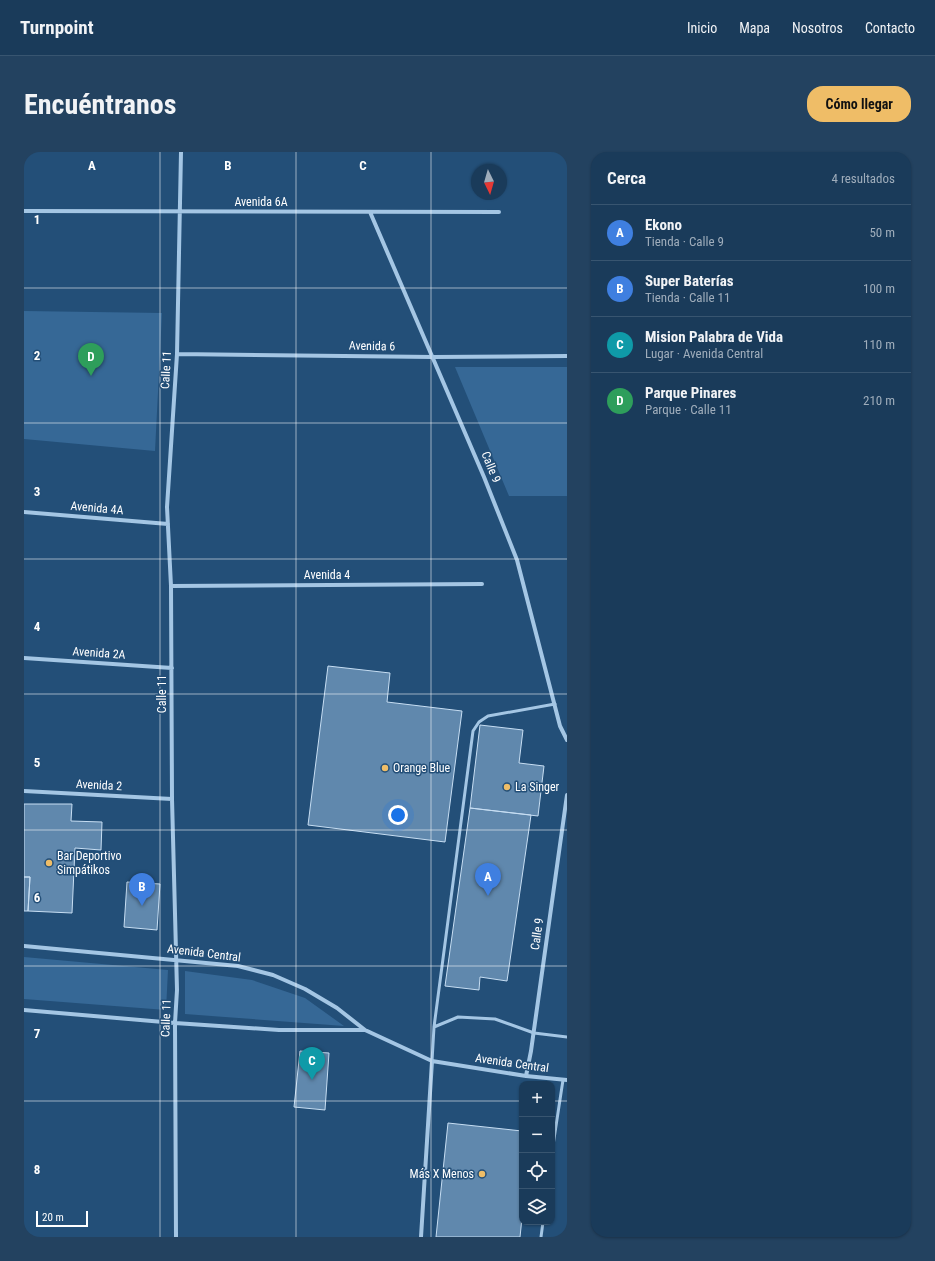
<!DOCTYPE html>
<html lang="es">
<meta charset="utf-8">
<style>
body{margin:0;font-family:"Roboto Condensed",sans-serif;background:#234260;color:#f1f3f6}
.controls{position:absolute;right:12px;bottom:12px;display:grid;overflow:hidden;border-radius:8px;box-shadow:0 1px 3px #0004}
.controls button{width:36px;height:36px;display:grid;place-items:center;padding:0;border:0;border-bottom:1px solid #385570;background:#1a3b5a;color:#f1f3f6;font:20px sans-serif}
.compass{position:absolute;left:447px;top:12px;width:36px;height:36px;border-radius:50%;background:#1a3b5a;box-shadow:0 1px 3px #0004;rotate:175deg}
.scale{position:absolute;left:12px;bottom:10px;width:52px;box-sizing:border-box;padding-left:4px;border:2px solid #fff;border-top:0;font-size:11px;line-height:14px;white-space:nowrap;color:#fff;-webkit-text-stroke:3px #234f78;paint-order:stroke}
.you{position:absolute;left:374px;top:663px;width:14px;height:14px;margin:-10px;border:3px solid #fff;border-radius:50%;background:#1a73e8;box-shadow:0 0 0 6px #1a73e833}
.badge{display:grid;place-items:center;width:26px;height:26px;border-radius:50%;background:#efbd67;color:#fff;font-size:13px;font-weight:700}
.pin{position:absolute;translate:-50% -33px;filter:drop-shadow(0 1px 2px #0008)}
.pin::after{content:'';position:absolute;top:21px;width:14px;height:12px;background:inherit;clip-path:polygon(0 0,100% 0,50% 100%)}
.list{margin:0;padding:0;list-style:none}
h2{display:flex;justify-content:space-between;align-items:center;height:52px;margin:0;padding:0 16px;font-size:17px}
h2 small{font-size:13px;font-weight:400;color:#9fadbb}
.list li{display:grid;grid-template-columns:26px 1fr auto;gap:12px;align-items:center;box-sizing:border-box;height:56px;padding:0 16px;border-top:1px solid #385570}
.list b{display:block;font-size:15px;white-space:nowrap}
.list p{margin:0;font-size:13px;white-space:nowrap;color:#9fadbb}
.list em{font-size:13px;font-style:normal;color:#9fadbb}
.icon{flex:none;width:22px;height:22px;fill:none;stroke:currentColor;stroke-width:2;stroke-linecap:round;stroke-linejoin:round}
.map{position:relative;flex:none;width:543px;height:1085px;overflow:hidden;border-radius:16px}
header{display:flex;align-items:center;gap:24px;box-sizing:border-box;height:56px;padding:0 20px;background:#1a3b5a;border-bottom:1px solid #385570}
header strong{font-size:19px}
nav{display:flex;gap:22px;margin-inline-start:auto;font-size:14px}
.intro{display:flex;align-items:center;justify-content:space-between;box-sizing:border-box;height:96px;padding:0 24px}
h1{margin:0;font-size:28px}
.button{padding:10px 18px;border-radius:16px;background:#efbd67;color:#111;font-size:14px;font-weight:700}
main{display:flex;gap:24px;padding:0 24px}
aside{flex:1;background:#1a3b5a;border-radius:16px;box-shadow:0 1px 3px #0004}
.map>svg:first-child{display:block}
.green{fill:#366896}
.building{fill:#6088ad;stroke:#c7def3}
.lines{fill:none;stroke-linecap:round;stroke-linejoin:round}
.lane{stroke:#a4c6e4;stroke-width:3}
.street{stroke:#a4c6e4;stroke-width:4}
.grid{fill:none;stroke:#fff;stroke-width:1;stroke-opacity:0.55}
.poi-dot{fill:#efbd67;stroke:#234f78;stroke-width:1.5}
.labels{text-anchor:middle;stroke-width:3;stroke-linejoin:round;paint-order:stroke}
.street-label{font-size:12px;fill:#fff;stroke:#234f78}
.poi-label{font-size:12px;fill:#fff;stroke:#234f78;text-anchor:start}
.grid-label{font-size:13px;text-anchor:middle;font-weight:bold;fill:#fff;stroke:#234f78;stroke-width:3;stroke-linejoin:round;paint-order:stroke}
</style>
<header>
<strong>Turnpoint</strong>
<nav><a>Inicio</a><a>Mapa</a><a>Nosotros</a><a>Contacto</a></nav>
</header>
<div class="intro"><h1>Encuéntranos</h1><a class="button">Cómo llegar</a></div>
<main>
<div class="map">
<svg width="543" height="1085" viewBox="0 0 543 1085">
<rect width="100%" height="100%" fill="#234f78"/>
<!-- green -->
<path class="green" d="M0,159L138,161L131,299L0,287Z
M431,215H543V344H485Z
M0,805L144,818L142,858L0,847Z
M161,819L228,828L281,846L320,874L161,862Z"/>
<!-- building -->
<path class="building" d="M304,514L366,521L363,550L438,559L421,690L284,673Z
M456,573L499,578L495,611L520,614L514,664L446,656Z
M0,652H48L47,669L78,670L77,698L51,696L48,761L4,759L6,725H0Z
M446,656L507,663L483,829L456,825L455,838L421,834Z
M0,725H6L4,759H0Z
M103,730L136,732L133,778L100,775Z
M276,899L305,901L301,958L270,955Z
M424,971L498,979V1066L496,1085H412Z"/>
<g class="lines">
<!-- lane -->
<path class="lane" d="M410,875L434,865L471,867L510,881L543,885
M408,909L410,875L449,579L455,570L464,564L531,552
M528,1000L539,928
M517,1085L519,1070"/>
<!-- street -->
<path class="street" d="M0,59L475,60
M346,60L460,325L493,408L536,574L543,588
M153,202L409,205L543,204
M0,360L144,372
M147,434L458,432
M0,506L148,516
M0,639L148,647
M0,794L214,814L249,823L281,837L313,856L341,878L408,909L502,924L543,928
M0,858L151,871L255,878H341
M502,924L507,899L543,643
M152,1085L151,871L153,838L148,647L147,434L143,355L153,202L157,0
M397,1085L408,909"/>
</g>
<!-- grid -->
<path class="grid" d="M136,0V1085M272,0V1085M407,0V1085M0,136H543M0,271H543M0,407H543M0,542H543M0,678H543M0,814H543M0,949H498M528,949H543"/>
<!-- markers -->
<g class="poi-dot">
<circle cx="361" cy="616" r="4"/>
<circle cx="483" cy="635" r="4"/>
<circle cx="25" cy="711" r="4"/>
<circle cx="458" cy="1022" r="4"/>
</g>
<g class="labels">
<!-- street labels -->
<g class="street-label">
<text x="237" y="54">Avenida 6A</text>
<text transform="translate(348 194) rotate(1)" y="4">Avenida 6</text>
<text transform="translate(142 218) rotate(-87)" y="4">Calle 11</text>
<text transform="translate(467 315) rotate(68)" y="4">Calle 9</text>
<text transform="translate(73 356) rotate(5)" y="4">Avenida 4A</text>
<text x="303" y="427">Avenida 4</text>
<text transform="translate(75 501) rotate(4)" y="4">Avenida 2A</text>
<text transform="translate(138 542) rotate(-90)" y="4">Calle 11</text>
<text transform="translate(75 633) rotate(3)" y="4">Avenida 2</text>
<text transform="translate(513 782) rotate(-82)" y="4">Calle 9</text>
<text transform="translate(180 801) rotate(7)" y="4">Avenida Central</text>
<text transform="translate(142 866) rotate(-88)" y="4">Calle 11</text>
<text transform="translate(488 911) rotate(8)" y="4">Avenida Central</text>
</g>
<!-- poi labels -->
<g class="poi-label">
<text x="369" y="620">Orange Blue</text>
<text x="491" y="639">La Singer</text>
<text x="33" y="708">Bar Deportivo<tspan x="33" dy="14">Simpátikos</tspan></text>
<text x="450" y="1026" text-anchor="end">Más X Menos</text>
</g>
</g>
<g class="grid-label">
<text x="68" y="18">A</text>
<text x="204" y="18">B</text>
<text x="339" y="18">C</text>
<text x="13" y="72">1</text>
<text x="13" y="208">2</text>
<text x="13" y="344">3</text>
<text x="13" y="479">4</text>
<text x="13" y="615">5</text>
<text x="13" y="750">6</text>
<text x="13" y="886">7</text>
<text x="13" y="1022">8</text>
</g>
</svg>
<div class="controls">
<button>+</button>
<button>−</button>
<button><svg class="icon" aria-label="locate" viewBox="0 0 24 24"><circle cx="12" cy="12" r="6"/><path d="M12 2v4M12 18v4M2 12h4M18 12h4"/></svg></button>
<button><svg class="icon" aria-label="layers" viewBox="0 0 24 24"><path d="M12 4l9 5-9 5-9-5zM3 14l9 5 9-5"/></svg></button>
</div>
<svg class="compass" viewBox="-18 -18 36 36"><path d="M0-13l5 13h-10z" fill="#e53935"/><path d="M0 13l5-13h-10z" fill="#9fadbb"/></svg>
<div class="scale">20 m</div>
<div class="you"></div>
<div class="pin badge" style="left:464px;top:744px;background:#3f7fe0">A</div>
<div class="pin badge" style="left:118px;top:754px;background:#3f7fe0">B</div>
<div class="pin badge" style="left:288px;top:928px;background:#0f9aa8">C</div>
<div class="pin badge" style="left:67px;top:224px;background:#2e9e5b">D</div>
</div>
<aside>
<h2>Cerca<small>4 resultados</small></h2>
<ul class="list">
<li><span class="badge" style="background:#3f7fe0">A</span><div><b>Ekono</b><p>Tienda · Calle 9</p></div><em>50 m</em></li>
<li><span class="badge" style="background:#3f7fe0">B</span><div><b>Super Baterías</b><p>Tienda · Calle 11</p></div><em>100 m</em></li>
<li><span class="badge" style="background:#0f9aa8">C</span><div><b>Mision Palabra de Vida</b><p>Lugar · Avenida Central</p></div><em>110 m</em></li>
<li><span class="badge" style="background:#2e9e5b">D</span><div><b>Parque Pinares</b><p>Parque · Calle 11</p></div><em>210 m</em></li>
</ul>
</aside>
</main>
